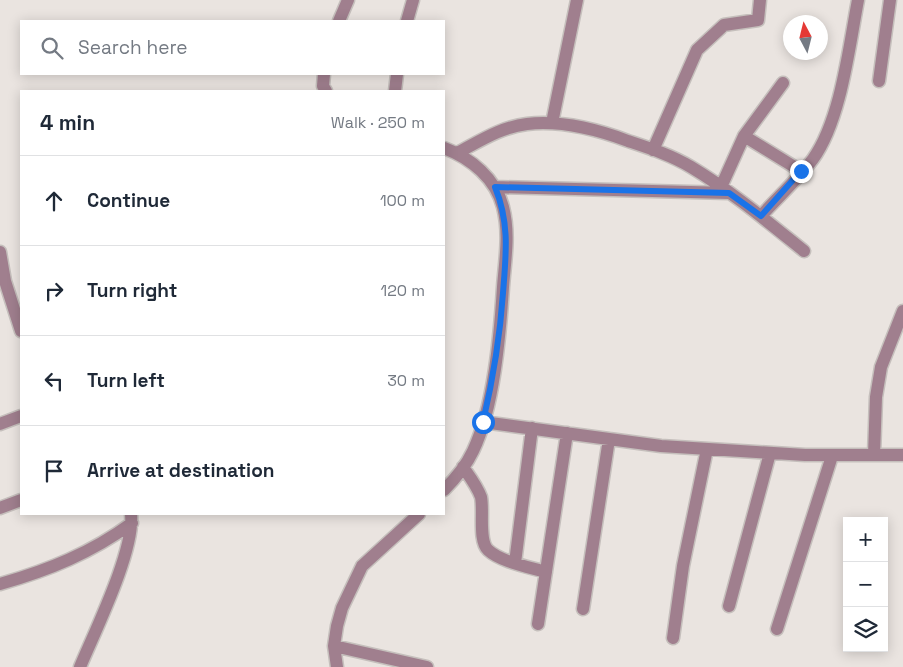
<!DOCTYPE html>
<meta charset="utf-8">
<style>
body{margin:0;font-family:"Space Grotesk",sans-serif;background:#f2f2f3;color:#1f2937}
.controls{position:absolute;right:15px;bottom:15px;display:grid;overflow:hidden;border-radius:0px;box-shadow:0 2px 12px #0003}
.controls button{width:45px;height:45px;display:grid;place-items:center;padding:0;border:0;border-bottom:1px solid #e0e1e3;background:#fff;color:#1f2937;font:25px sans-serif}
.compass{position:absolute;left:783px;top:15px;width:45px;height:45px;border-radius:50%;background:#fff;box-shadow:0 2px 12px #0003;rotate:353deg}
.stop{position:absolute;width:15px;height:15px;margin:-11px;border:4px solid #1a73e8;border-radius:50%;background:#fff}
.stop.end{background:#1a73e8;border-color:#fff;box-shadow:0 1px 5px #0008}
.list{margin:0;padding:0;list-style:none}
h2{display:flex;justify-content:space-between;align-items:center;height:65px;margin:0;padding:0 20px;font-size:21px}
h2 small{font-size:16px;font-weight:400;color:#747a83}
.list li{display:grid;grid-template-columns:32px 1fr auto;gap:15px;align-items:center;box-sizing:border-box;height:90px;padding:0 20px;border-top:1px solid #e0e1e3}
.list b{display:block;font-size:19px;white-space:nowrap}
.list em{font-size:16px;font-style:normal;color:#747a83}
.icon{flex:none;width:28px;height:28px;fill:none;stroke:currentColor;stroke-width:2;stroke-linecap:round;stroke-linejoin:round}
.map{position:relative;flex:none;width:903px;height:667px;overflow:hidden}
.search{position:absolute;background:#fff;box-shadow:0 2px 12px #0003;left:20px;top:20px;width:425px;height:55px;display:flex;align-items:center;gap:12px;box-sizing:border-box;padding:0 18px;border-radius:0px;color:#747a83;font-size:19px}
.panel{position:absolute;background:#fff;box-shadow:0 2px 12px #0003;left:20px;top:90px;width:425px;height:425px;border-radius:0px}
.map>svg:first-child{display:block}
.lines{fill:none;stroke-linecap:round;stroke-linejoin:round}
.minor-casing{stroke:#c5bfbc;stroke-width:15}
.minor{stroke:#a07f8e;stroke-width:12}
.route{stroke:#1a73e8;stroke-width:6}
</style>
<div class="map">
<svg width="903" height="667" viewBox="0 0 903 667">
<rect width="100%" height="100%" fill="#eae4e0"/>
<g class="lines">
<!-- minor casing -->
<g class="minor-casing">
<path id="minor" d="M339,21L348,0
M407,21L413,0
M324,74L323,86L326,91
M879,81L890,0
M395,91L397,74
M552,123L577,0
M744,136L801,171
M444,148C471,158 496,179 503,207C510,234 505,260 503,287C500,335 494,407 473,451C466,466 455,479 444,490
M653,150L697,50L724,25L758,20L760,0
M457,153C480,141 501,127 527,124C562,120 596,129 628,141C649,148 671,155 691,167C731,191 768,222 804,251
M495,187L729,193
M721,187L744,136L783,83
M761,216C778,197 798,179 813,159C841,120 849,47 858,0
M0,252L5,281L21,331
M483,422L661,446L805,455H903
M0,424L21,416
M874,455L876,397L881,367L903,311
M463,467C470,477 477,486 481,497C484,511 478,541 488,550C501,562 529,567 546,572
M0,508L21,500
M515,563L532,428
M0,584C49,570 91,553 132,523
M729,606L770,453
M583,609L609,439
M538,624L567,433
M777,629L832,456
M673,638L683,566L707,449
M334,646L427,667
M80,667C95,631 135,550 131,514
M337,667L334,646L337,626L342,608L362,566L419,514"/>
</g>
<!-- minor -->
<use href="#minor" class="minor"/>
</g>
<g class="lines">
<!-- route -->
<path class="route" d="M483,422C493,379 500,337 503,293C506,254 510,224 495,187L729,193L761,216L801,171"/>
</g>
</svg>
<div class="controls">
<button>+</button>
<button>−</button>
<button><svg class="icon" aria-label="layers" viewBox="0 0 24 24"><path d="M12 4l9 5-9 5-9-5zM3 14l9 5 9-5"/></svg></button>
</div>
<svg class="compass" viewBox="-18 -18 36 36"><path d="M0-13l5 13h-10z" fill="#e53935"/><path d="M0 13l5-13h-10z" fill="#747a83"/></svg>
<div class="stop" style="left:483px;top:422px"></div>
<div class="stop end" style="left:801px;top:171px"></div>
<div class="search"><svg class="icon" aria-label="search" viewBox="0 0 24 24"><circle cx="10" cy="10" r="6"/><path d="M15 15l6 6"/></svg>Search here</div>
<section class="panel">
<h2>4 min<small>Walk · 250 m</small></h2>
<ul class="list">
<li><svg class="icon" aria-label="ahead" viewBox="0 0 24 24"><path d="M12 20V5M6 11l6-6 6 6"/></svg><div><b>Continue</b></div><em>100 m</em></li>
<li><svg class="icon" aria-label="right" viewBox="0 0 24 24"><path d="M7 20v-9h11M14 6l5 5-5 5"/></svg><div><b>Turn right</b></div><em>120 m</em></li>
<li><svg class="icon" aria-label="left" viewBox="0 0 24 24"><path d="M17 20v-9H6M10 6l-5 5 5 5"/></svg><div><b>Turn left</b></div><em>30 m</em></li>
<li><svg class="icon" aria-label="arrive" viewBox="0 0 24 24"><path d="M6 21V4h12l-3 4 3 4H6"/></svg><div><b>Arrive at destination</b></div></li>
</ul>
</section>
</div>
